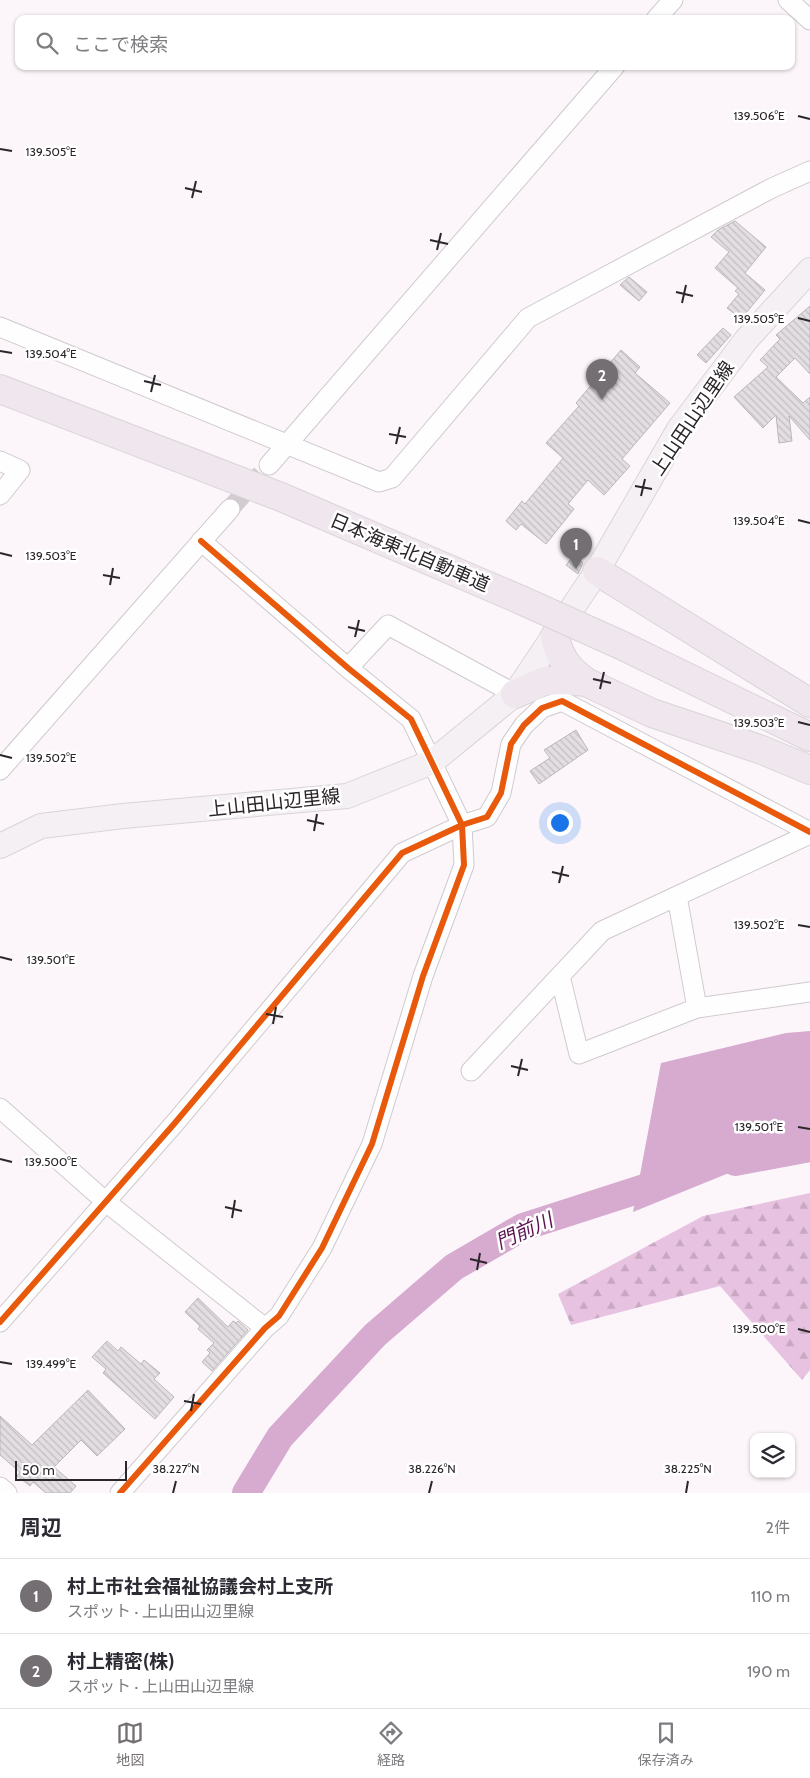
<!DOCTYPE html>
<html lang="ja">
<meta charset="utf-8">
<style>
body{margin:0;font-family:Cabin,"Noto Sans JP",sans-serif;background:#f2f2f3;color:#2b2b33}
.controls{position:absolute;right:15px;bottom:15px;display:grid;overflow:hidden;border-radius:10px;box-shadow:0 1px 4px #0004}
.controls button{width:45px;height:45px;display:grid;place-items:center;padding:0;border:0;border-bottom:1px solid #e1e1e2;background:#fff;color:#2b2b33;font:25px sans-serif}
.scale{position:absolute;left:15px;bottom:12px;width:112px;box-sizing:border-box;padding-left:5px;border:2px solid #2b262a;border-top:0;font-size:14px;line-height:18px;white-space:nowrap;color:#2b262a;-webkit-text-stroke:4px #fff;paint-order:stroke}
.you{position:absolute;left:559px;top:822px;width:18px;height:18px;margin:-12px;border:4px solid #fff;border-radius:50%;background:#1a73e8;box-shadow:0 0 0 8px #1a73e833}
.badge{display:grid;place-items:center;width:32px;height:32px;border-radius:50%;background:#746f73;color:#fff;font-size:16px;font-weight:700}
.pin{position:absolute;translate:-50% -41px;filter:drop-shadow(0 1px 2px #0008)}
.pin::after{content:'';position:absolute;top:26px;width:18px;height:15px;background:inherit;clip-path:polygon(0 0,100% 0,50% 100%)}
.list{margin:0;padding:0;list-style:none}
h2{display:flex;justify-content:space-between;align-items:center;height:65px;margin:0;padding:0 20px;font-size:21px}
h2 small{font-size:16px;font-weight:400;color:#7c7c81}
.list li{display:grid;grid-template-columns:32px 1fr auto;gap:15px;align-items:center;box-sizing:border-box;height:75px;padding:0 20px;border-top:1px solid #e1e1e2}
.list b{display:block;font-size:19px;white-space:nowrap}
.list p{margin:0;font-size:16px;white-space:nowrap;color:#7c7c81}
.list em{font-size:16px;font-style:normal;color:#7c7c81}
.icon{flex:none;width:28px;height:28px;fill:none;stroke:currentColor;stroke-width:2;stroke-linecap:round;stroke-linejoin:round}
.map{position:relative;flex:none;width:810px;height:1493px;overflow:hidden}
.search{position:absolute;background:#fff;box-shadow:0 1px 4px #0004;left:15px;right:15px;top:15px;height:55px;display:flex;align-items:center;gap:12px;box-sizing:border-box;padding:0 18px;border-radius:10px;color:#7c7c81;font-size:19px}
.sheet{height:215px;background:#fff}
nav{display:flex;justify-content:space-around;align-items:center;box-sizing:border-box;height:70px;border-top:1px solid #e1e1e2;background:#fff;font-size:14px;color:#7c7c81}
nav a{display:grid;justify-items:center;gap:2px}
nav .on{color:#746f73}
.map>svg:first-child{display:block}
.forest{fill:url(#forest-firs)}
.water{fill:#d7aacf}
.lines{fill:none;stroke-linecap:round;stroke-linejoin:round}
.river{stroke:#d7aacf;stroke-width:28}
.building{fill:url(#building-back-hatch);stroke:#bcb7bb}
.minor-tunnel{stroke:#d2ccd1;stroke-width:19;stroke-dasharray:19 9;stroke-linecap:butt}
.minor-casing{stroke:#cfcace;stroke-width:21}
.major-casing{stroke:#d8d5d7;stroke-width:26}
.highway-casing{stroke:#d8d5d7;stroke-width:30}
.minor{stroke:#fffefe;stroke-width:19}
.major{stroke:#f5f0f4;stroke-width:24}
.highway{stroke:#f0e6ee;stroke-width:28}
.highway-bridge-casing{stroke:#d8d5d7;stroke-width:30;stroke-linecap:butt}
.highway-bridge{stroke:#f0e6ee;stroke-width:28}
.cycleway-casing{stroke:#fff;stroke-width:9}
.cycleway{stroke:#e8590c;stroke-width:6}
.ticks{fill:none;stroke:#2b262a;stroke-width:2}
.labels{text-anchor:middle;stroke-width:5;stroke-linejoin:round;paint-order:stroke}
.street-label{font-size:19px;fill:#2b262a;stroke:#fff}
.water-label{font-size:20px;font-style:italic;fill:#5a1252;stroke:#fff}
.ticks-label{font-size:12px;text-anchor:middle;fill:#2b262a;stroke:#fff;stroke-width:5;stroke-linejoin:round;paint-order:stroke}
</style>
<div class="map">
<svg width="810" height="1493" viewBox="0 0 810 1493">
<defs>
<pattern id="forest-firs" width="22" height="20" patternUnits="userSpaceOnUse" patternTransform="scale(1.25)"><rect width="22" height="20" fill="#e8c3e1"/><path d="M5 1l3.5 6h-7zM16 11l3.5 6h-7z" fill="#c7a7c1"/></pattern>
<pattern id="building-back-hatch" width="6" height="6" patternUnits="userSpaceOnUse" patternTransform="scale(1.25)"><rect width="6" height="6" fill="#e2dee2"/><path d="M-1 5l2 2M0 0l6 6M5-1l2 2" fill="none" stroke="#c2bec2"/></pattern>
</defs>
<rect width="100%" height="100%" fill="#fcf6fb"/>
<!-- forest -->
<path class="forest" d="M810,1193V1370L802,1380L720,1286L571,1325L558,1294L703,1216Z"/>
<!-- water -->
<path class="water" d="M810,1031V1140L633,1212L661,1063L786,1033Z"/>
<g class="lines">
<!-- river -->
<path class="river" d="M735,1162L810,1148
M246,1493L280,1437L375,1335L454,1267L523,1227L672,1179"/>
</g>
<!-- building -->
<path class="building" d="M735,221L766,247L745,273L765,290L741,319L727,308L739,294L735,291L738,288L715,268L729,252L711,237L718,230Z
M629,277L647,292L639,301L620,285Z
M810,306V374L795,358L776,377L803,403L810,397V440L789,416L792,441L779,443L776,415L763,428L734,397L768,367L760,360L780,339L776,335Z
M723,328L731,335L706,363L697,355Z
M621,350L640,367L635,373L670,403L622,459L630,466L604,495L588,480L568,504L574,509L546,544L521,524L516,530L506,521L522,501L525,504L563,458L546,443L579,406L576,403Z
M573,556L583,563L578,574L566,565Z
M576,730L588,750L539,784L530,771L550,758L544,750Z
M198,1298L228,1327L233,1321L236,1323L238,1321L248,1330L212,1371L202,1362L210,1353L207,1350L214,1343L198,1329L200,1326L185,1312Z
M107,1341L118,1351L121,1347L141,1364L144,1360L160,1373L154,1379L174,1397L155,1419L103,1373L106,1369L92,1357Z
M88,1390L125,1429L97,1456L81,1440L54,1467L76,1486L70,1493H46L33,1482L30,1486L17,1476L20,1472L0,1455V1416L32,1445Z"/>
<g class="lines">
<!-- minor-tunnel -->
<path class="minor-tunnel" d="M230,509L269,465"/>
<!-- minor casing -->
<g class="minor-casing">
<path id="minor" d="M788,0L810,20
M656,19L673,0
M0,327L379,482L392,478L528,318L772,188L810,171
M0,461L20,470L0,495
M269,465L615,66
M348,668L388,625L515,694
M0,770L230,509
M677,896L697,1008
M560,976L579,1054L697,1008L810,992
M471,1071L602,931L810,834
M0,1108L106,1202L265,1328
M0,1322L174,1124L402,853L462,825L487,817L501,793L511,744L524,725L542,708L562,701L810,832
M0,1487L7,1493
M120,1493L265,1328L279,1316L322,1248L372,1144L423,976L464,865L462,825L411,719L348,668L201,541"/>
</g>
<!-- major casing -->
<g class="major-casing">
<path id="major" d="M0,846L41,826L123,816L347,796L432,762L515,694L597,571L679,429L746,340L810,270"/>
</g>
<!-- highway casing -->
<g class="highway-casing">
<path id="highway" d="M0,389L281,497L521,600
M597,571L810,703
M555,636C559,658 568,669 586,682
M621,645L810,737
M515,694L545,681L565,680L586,682L652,713L762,750L810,770"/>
</g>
<!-- minor -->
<use href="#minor" class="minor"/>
<!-- major -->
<use href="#major" class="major"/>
<!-- highway -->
<use href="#highway" class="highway"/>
<!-- highway-bridge casing -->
<g class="highway-bridge-casing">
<path id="highway-bridge" d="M521,600L621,645"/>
</g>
<!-- highway-bridge -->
<use href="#highway-bridge" class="highway-bridge"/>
<!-- cycleway casing -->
<g class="cycleway-casing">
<path id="cycleway" d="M0,1322L174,1124L402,853L462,825L487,817L501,793L511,744L524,725L542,708L562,701L810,832
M120,1493L265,1328L279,1316L322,1248L372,1144L423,976L464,865L462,825L411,719L348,668L201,541"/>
</g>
<!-- cycleway -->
<use href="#cycleway" class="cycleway"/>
</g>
<!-- ticks -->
<path class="ticks" d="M798,116L810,119M0,149L12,151M185,188L202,192M192,198L196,181M430,240L448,244M437,250L441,233M676,292L693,296M682,303L686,285M798,318L810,321M0,351L12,353M144,381L161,385M151,392L155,375M389,434L406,437M396,444L400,427M635,486L652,489M641,496L645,479M798,520L810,523M0,553L12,556M103,575L120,578M110,585L113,568M348,627L365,631M355,637L359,620M593,679L611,683M600,689L604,672M798,722L810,725M0,755L12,758M307,820L324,824M314,831L317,814M552,872L569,876M559,883L563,866M798,925L810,927M0,957L12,960M266,1014L283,1017M273,1024L276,1007M511,1066L528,1070M518,1076L522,1059M798,1127L810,1129M0,1159L12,1162M225,1207L242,1211M232,1218L235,1200M470,1259L487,1263M477,1270L480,1253M798,1329L810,1332M0,1362L12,1364M184,1401L201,1404M191,1411L194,1394M173,1493L176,1481M429,1493L432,1481M686,1493L688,1481"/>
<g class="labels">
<!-- street labels -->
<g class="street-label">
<text transform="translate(692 418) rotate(-56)" y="7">上山田山辺里線</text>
<text transform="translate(410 552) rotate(23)" y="7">日本海東北自動車道</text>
<text transform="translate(274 802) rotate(-6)" y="7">上山田山辺里線</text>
</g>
<!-- water labels -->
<g class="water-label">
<text transform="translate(524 1231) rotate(-24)" y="7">門前川</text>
</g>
</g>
<g class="ticks-label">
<text x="759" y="120">139.506°E</text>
<text x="51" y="156">139.505°E</text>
<text x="759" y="323">139.505°E</text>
<text x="51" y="358">139.504°E</text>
<text x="759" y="525">139.504°E</text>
<text x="51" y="560">139.503°E</text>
<text x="759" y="727">139.503°E</text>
<text x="51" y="762">139.502°E</text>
<text x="759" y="929">139.502°E</text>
<text x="51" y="964">139.501°E</text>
<text x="759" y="1131">139.501°E</text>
<text x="51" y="1166">139.500°E</text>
<text x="759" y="1333">139.500°E</text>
<text x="51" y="1368">139.499°E</text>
<text x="176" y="1473">38.227°N</text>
<text x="432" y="1473">38.226°N</text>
<text x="688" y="1473">38.225°N</text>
</g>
</svg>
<div class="controls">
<button><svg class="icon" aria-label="layers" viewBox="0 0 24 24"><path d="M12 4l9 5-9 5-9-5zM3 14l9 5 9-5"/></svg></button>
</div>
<div class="scale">50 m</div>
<div class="you"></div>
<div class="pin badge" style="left:576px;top:569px">1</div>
<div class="pin badge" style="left:602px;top:400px">2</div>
<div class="search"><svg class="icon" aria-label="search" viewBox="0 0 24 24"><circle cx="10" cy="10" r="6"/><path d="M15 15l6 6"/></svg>ここで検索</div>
</div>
<section class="sheet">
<h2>周辺<small>2件</small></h2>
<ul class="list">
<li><span class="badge">1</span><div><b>村上市社会福祉協議会村上支所</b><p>スポット · 上山田山辺里線</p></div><em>110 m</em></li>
<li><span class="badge">2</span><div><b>村上精密(株)</b><p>スポット · 上山田山辺里線</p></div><em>190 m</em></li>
</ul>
</section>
<nav>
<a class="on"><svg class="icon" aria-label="map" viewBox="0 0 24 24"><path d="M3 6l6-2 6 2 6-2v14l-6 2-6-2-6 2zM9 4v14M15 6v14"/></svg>地図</a>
<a><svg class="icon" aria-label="directions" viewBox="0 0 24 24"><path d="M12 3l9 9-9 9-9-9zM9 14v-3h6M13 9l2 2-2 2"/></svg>経路</a>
<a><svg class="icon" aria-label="saved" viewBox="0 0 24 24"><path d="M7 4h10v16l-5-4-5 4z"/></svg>保存済み</a>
</nav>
